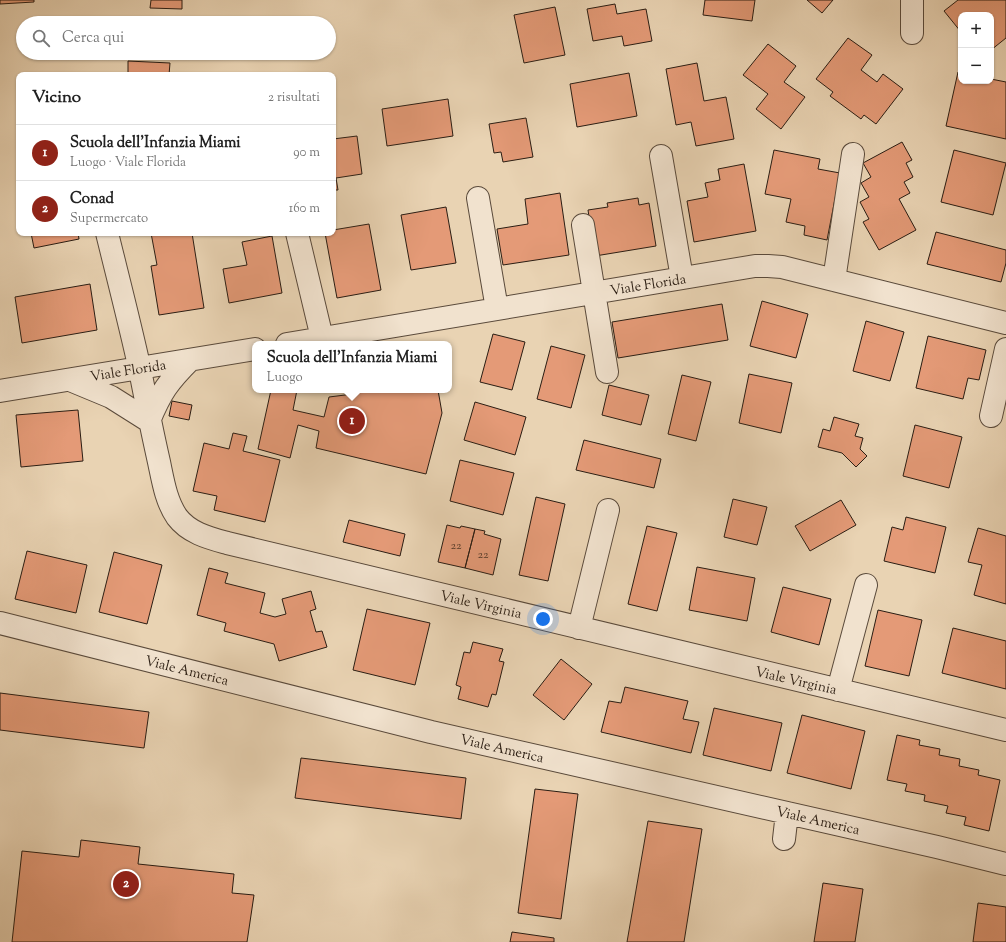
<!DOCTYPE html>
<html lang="it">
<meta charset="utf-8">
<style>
body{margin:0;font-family:"Sorts Mill Goudy",serif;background:#f2f2f2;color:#222}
.controls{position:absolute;right:12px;top:12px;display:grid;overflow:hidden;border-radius:8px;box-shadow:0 1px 3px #0004}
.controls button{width:36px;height:36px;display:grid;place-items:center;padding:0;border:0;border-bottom:1px solid #e0e0e0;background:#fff;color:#222;font:20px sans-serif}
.you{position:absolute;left:543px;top:619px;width:14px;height:14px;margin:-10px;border:3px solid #fff;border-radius:50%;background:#1a73e8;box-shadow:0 0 0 6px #1a73e833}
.badge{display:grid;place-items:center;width:26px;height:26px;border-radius:50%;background:#8f2418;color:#fff;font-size:13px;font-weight:700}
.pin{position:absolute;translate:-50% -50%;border:2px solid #fff;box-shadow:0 1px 4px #0006}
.popup{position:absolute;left:252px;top:341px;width:200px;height:52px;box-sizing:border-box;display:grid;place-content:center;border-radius:8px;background:#fff;filter:drop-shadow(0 1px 3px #0005);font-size:13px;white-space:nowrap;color:#767676}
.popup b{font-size:15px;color:#222}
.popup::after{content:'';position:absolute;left:50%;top:100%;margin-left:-8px;border:8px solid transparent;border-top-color:#fff}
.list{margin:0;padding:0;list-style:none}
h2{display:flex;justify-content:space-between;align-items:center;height:52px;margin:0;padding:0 16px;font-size:17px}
h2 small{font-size:13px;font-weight:400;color:#767676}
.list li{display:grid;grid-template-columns:26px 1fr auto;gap:12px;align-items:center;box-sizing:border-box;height:56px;padding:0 16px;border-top:1px solid #e0e0e0}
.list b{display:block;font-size:15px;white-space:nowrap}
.list p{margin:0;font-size:13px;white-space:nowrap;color:#767676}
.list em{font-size:13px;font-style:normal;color:#767676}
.icon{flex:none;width:22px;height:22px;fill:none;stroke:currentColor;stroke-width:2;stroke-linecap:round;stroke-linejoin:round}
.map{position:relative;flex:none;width:1006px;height:942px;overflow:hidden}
.search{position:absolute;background:#fff;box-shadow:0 1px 3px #0004;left:16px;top:16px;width:320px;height:44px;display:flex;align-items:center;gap:10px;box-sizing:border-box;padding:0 14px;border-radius:22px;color:#767676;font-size:15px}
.panel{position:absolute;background:#fff;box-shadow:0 1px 3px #0004;left:16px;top:72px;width:320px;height:164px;border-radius:8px}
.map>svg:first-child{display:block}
.building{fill:#e49a77;stroke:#2a1d13}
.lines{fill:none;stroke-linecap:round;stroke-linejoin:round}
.minor-casing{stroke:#5a4a3b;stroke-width:24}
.minor{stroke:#f1e2ce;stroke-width:22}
.labels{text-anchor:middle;stroke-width:3;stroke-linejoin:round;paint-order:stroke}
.number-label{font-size:12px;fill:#583c2c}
.street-label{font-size:14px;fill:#2a1d13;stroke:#f1e2ce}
</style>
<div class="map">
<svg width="1006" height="942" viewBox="0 0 1006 942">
<rect width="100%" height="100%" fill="#e9d3b3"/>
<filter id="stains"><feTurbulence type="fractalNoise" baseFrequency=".005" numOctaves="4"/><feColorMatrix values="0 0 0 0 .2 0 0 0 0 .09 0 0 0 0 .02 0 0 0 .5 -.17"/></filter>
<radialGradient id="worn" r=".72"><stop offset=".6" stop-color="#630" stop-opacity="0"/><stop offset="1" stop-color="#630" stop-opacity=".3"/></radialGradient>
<!-- building -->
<path class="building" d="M0,0H34V2L0,4Z
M151,0H182V9L150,8Z
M705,0H755L752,21L703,15Z
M807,0H833L822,13Z
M958,0H1006V38L991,50V15H961V32L944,11Z
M615,4L617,14L646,9L652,41L624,46L622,36L593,41L587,9Z
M555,7L565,55L524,63L514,15Z
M848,38L872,55L861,70L877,82L883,74L903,89L876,124L864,115L861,119L830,96L833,92L816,79Z
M768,44L796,66L784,82L805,97L781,129L756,109L768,94L743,75Z
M128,61L170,63L169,75H128Z
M697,63L704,101L726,97L734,139L696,146L691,122L676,125L666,69Z
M958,72H961V81H991V79L1006,82V139L946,126Z
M629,73L637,116L577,127L570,84Z
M448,99L453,136L387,146L382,109Z
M526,118L533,157L503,162L501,152L494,153L489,124Z
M357,136L362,174L336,178L338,190H333V139Z
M902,142L912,160L906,163L913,177L904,182L910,193L899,199L916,230L879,250L863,222L869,219L860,202L869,197L861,183L871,177L863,163Z
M774,150L820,159L818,169L840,173L827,240L804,235L805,226L786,222L791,199L765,194Z
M954,150L1006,163L993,215L941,202Z
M744,164L756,231L694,242L687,201L708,197L705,183L720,180L718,169Z
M560,193L569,255L503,265L497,229L528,224L525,199Z
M638,198L639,205L649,203L656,246L595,256L588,210L608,207L607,203Z
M446,207L456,263L411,270L401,215Z
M369,224L381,290L337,298L325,233H333V230Z
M936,232L1006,250V263L1001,282L927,264Z
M31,233H78L79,239L34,248Z
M151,233H192L204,308L159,315L151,266L157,265Z
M272,236L282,293L229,303L223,269L247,265L242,242Z
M90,284L97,330L22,343L15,297Z
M762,301L808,314L796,358L750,346Z
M722,304L728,340L618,358L612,322Z
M866,321L904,332L890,381L853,371Z
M493,334L525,342L512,390L480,382Z
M928,336L986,350L979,380L968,378L963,399L916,388Z
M551,346L585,355L571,408L537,399Z
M749,374L792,383L781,433L739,423Z
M682,375L711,382L696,441L668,434Z
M609,385L649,395L641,425L602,415Z
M271,390H297L293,410L324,417L329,397L353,394V390H438L442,413L426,474L316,448L319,431L298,425L290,458L258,449Z
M172,401L192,405L189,420L169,416Z
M475,402L526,417L515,455L464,440Z
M78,410L83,461L21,467L16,415Z
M834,417L859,424L855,436L863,438L860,449L867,456L856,467L842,453L818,447L823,429L830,431Z
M915,425L962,437L949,488L903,476Z
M233,433L247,436L243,451L280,460L265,522L214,510L217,496L193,491L204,443L229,449Z
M584,440L661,459L654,488L576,470Z
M460,460L514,473L503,515L450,501Z
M536,497L565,504L548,581L519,575Z
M733,499L767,507L757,545L724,537Z
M841,500L856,525L810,551L795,526Z
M906,517L946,527L935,573L884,561L892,527L903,530Z
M349,520L405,534L400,556L343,542Z
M447,525L460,528L461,526L475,529L465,568L438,562Z
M647,526L677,533L657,611L628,604Z
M978,528L1006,536V604L974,595L982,565L968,562Z
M475,529L485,531L484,534L501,539L493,575L465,568Z
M27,551L87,565L76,613L15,599Z
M114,552L162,565L147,624L99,612Z
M697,567L755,578L747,621L689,610Z
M209,568L228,573L225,583L265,593L260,613L275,617L286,614L282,599L311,591L316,609L310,611L316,632L322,631L327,647L279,661L274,644L224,631L226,623L197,615Z
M783,587L831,599L819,645L771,632Z
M367,609L430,623L415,685L353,670Z
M878,610L922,620L909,676L865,666Z
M953,628L1006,641V689L942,673Z
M473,642L503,649L499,661L504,662L496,695L492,694L488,707L458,699L461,687L456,685L464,652L470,653Z
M561,659L592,684L564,720L533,695Z
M625,687L688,701L683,719L699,722L691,753L601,732L609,701L621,703Z
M0,693L149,712L144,748L0,730Z
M714,708L782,723L771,771L703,755Z
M802,715L865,731L851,789L787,773Z
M897,735L920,740L919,745L940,749L939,755L960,759L959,766L979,770L978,775L1000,780L989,831L964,825L966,817L946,813L948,806L924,801L925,795L905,791L907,784L887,780Z
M301,758L466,778L461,819L295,798Z
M535,789L578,794L561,919L518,913Z
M648,821L702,829L684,942H627Z
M81,840L140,847L138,864L234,874L232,893L254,895L247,942H12L22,851L79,857Z
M823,883L863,889L855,942H814Z
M978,903L1006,907V942H973Z
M512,932L554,938V942H510Z"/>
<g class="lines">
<!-- minor casing -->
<g class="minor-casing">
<path id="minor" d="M912,33V0
M661,156L682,278
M478,198L497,309
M583,225L607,372
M107,233C118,278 130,324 140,370C146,401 152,431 159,462C163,481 166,501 177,517C189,533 209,538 227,543L1006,730
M297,233L322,338
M834,280L853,154
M287,344L755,266H768L782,267L1006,323
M70,380L111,397L149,421
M0,391L255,349
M991,416L1006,349
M149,421C161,392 168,382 190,360
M0,623L431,732L937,847L1006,864
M579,628L608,510
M838,690L866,585
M784,839L787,813"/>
</g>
<!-- minor -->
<use href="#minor" class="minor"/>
</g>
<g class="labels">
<!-- number labels -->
<g class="number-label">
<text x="456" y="549">22</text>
<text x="483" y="558">22</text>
</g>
<!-- street labels -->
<g class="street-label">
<text transform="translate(648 284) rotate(-9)" y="5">Viale Florida</text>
<text transform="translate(128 370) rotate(-9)" y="5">Viale Florida</text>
<text transform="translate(481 604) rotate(13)" y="5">Viale Virginia</text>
<text transform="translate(187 670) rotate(14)" y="5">Viale America</text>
<text transform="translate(796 680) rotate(13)" y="5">Viale Virginia</text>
<text transform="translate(502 748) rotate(13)" y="5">Viale America</text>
<text transform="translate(818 820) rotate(13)" y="5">Viale America</text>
</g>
</g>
<rect width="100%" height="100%" filter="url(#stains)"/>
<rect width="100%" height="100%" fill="url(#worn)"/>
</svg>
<div class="controls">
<button>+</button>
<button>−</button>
</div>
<div class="you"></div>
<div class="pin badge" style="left:352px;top:421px">1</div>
<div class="popup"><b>Scuola dell'Infanzia Miami</b>Luogo</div>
<div class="pin badge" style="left:126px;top:884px">2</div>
<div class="search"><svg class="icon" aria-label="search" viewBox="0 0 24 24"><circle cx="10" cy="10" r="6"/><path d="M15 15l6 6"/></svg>Cerca qui</div>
<section class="panel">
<h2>Vicino<small>2 risultati</small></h2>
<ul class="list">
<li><span class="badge">1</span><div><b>Scuola dell'Infanzia Miami</b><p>Luogo · Viale Florida</p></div><em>90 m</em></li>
<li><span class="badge">2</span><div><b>Conad</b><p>Supermercato</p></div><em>160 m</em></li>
</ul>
</section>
</div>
